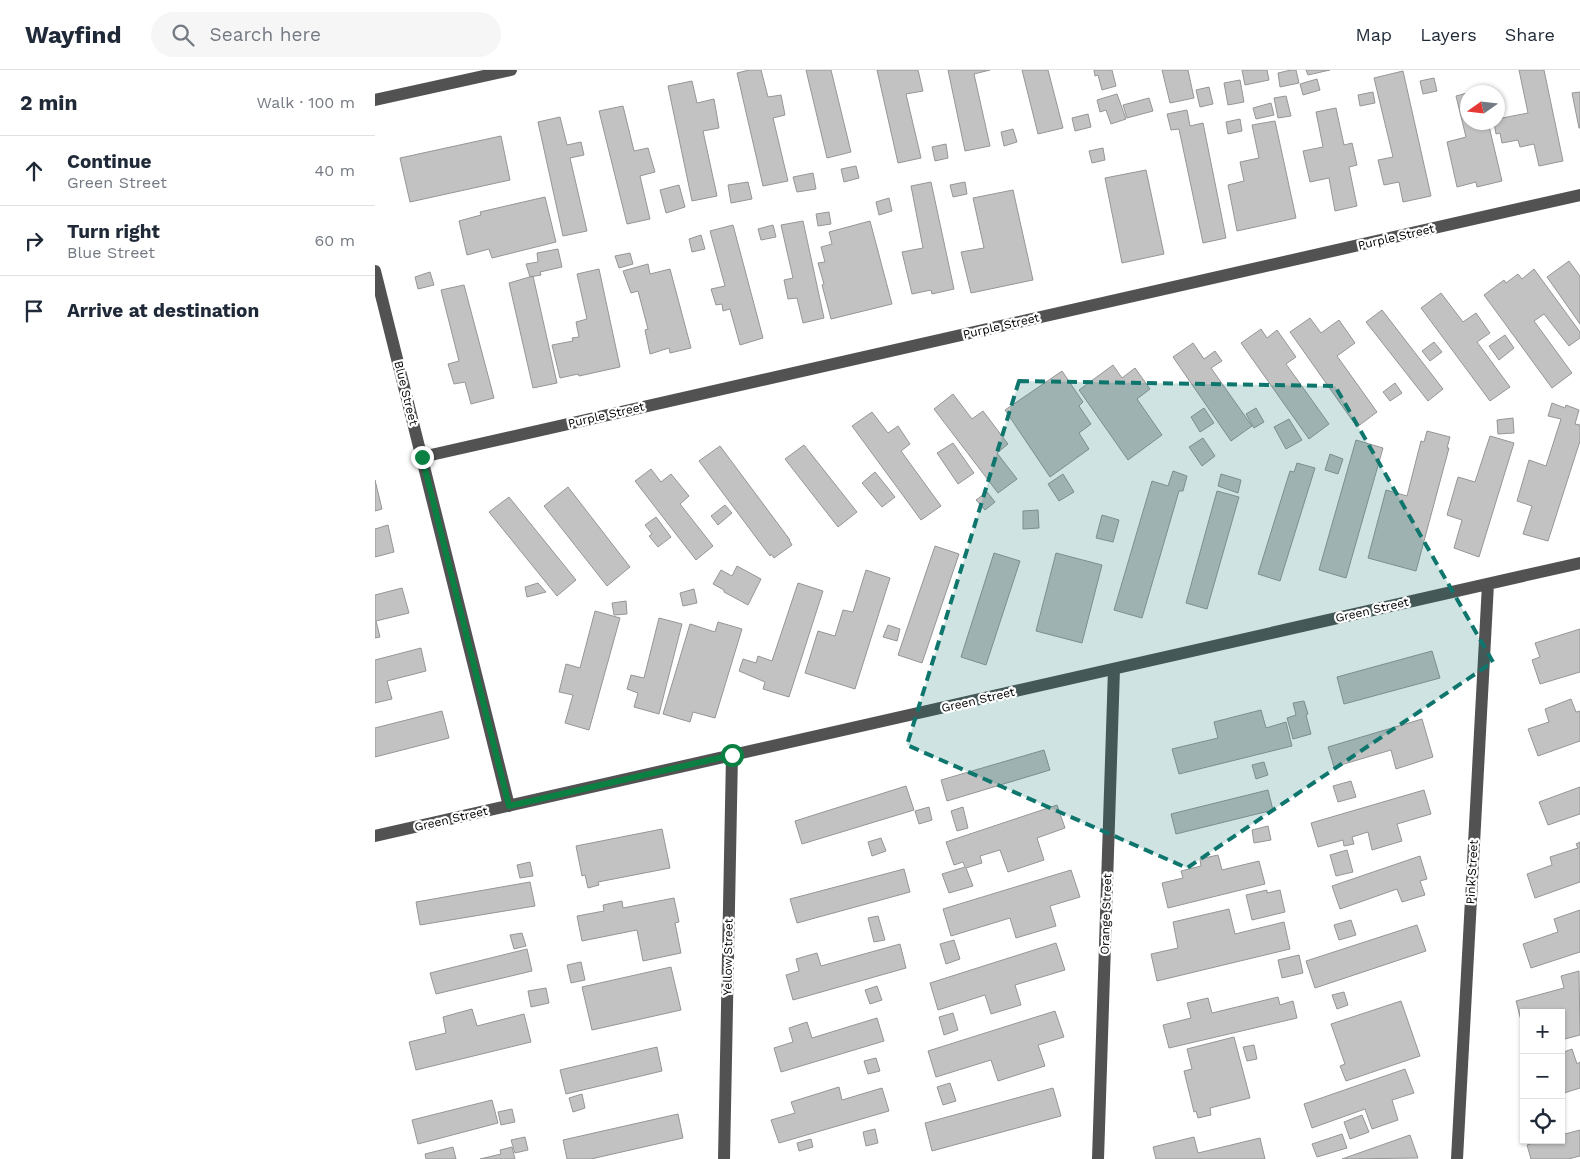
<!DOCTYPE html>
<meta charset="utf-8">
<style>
body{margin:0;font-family:"Work Sans",sans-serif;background:#f6f6f7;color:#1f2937}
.controls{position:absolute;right:15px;bottom:15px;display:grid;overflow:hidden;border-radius:0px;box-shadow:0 1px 4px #0004}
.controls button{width:45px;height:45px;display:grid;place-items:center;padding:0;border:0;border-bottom:1px solid #e0e1e3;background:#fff;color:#1f2937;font:25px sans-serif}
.compass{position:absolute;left:1085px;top:15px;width:45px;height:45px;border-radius:50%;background:#fff;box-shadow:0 1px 4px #0004;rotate:256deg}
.stop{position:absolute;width:15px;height:15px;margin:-11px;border:4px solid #0b8043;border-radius:50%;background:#fff}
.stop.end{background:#0b8043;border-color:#fff;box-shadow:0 1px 5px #0008}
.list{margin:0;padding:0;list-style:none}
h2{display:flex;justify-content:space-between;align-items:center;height:65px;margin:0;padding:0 20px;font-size:21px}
h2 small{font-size:16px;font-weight:400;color:#747a83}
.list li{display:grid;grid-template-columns:32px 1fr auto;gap:15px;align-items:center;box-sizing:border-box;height:70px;padding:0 20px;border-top:1px solid #e0e1e3}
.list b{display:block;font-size:19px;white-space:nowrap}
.list p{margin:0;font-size:16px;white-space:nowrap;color:#747a83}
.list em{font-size:16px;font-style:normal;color:#747a83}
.icon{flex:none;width:28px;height:28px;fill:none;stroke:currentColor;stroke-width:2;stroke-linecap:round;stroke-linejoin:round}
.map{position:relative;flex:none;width:1205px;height:1089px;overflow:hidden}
header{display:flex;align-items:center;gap:30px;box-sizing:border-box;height:70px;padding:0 25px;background:#fff;border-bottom:1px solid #e0e1e3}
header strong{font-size:24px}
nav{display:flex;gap:28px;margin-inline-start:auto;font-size:18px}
.search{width:350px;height:45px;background:#f6f6f7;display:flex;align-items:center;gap:12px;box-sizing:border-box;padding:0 18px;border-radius:28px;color:#747a83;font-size:19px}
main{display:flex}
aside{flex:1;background:#fff}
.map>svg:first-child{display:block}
.building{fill:#c2c2c2;stroke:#969696}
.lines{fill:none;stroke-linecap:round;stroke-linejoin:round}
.minor{stroke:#525252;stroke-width:12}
.route{stroke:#0b8043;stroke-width:6}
.marked{fill:#0f766e;fill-opacity:0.2;stroke:#0f766e;stroke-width:4;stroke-dasharray:10 6;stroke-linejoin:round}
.labels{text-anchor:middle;stroke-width:4.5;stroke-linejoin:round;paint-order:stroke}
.street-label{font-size:12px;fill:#000;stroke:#fff}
</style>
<header>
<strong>Wayfind</strong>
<div class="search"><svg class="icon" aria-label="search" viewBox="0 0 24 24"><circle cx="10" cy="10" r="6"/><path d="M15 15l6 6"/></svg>Search here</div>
<nav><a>Map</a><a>Layers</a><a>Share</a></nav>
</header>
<main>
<aside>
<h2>2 min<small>Walk · 100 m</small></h2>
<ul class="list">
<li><svg class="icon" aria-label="ahead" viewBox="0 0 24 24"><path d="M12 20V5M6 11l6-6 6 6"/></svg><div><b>Continue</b><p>Green Street</p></div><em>40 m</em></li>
<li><svg class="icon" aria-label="right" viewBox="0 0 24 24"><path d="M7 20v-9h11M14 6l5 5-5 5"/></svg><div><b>Turn right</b><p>Blue Street</p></div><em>60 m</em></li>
<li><svg class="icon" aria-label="arrive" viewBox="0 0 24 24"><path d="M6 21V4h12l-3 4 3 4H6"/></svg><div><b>Arrive at destination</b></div></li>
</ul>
</aside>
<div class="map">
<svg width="1205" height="1089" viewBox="0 0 1205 1089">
<rect width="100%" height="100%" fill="#fff"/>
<!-- building -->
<path class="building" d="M374,0H386L393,27L406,25L410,45L398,48L413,111L388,116L362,3Z
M431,0H456L476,82L452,88Z
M502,0H543L548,21L531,24L546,88L523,93Z
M573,0H615L599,4L615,76L590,81Z
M647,0H673L688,58L663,64Z
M719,0H737L741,16L727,20L723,5L720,6Z
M787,0H813L819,28L795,33Z
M867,0H892L894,10L870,15Z
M916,0H921L924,13L905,17L903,3Z
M931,0H955L933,5Z
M1144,0H1169L1188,91L1164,96L1159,74L1145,77L1143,70L1127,73L1125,63L1121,64L1119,52H1122V49L1153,43Z
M1028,1L1056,126L1028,132L1024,112L1009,115L1003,90L1018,87L999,8Z
M1059,8L1062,21L1048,24L1045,11Z
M942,9L945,20L928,25L925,14Z
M865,10L869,32L853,35L849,13Z
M317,11L322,33L339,29L344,58L328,61L342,126L317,131L293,16Z
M834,17L838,34L825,37L821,20Z
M998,22L1000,33L985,36L983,25Z
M1205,22V58H1204L1197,23Z
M1092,23V52H1113L1127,111L1102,117L1101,112L1082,117L1072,72L1091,67L1081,26Z
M742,24L751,49L736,54L731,40L725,42L722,30Z
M911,26L916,46L903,48L899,28Z
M774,28L778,41L752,48L748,35Z
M896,33L899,45L881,49L878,38Z
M248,36L259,81L273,78L280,102L265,106L275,149L252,154L224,41Z
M961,38L969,75L977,73L982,95L974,97L982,136L960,141L954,108L935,112L928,81L948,77L941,42Z
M812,40L815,56L828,53L851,168L828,173L804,59L796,60L792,44Z
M713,44L716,57L700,61L697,48Z
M185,47L192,75L206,72L209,85L195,88L212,161L188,166L163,52Z
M865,49L867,61L853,64L851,52Z
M900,51L921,148L862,161L853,115L869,111L865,92L884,88L877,55Z
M638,59L642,72L629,76L626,62Z
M126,66L135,110L35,132L25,88Z
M571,74L573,88L560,91L557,77Z
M728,78L730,90L717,93L714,81Z
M481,96L484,108L469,112L466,99Z
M771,100L789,184L747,193L730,108Z
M438,103L441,119L422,122L418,107Z
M373,112L377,129L356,133L353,115Z
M556,112L579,219L557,224L556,220L537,224L527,182L548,178L536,116Z
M590,112L592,124L578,127L575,115Z
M304,115L310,137L291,143L285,120Z
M638,120L658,210L596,223L586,182L609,178L598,128Z
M170,127L181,172L117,188L114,179L92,185L84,151L106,145L105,142Z
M514,128L517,141L504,145L501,132Z
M454,142L456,154L443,156L441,144Z
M428,151L449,248L428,253L422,228L413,229L409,210L418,208L406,155Z
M495,151L517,234L456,249L447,215L449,214L443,193L450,192L446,177L457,174L454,162Z
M358,155L388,268L365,275L355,239L348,241L347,234L341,235L336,219L350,216L335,161Z
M398,155L401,167L386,170L383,159Z
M326,165L330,179L317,182L314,169Z
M183,179L187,197L165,202L166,205L155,207L151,194L163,192L162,183Z
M255,183L258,194L244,198L240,186Z
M1194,191L1205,206V254L1172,207Z
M273,194L275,204L295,199L316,278L295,283L294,278L275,284L270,260L273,259L263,221L256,223L248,201Z
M224,199L245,297L204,306L203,304L185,308L177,275L198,271L197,268L204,267L201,252L212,249L202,204Z
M1159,199L1205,262V268L1194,276L1169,244L1159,251L1197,303L1177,318L1109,225L1129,210L1131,213L1143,204L1147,209Z
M55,202L59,215L43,219L40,207Z
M158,206L182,313L158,318L134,213Z
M89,215L119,328L96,334L90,312L79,314L73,294L84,291L66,220Z
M1066,223L1088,252L1101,243L1115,263L1102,272L1135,317L1115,331L1046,238Z
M1007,240L1068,319L1053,331L991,252Z
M935,248L946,263L964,250L980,273L962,286L1002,342L982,357L915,262Z
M886,259L892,268L902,260L921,287L911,294L954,354L934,369L866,273Z
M1130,265L1139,278L1124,290L1114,276Z
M1059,272L1067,282L1055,291L1047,281Z
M818,273L829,289L840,281L847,291L836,298L877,356L856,371L798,287Z
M738,295L747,308L760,298L775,319L762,329L787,365L753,390L704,320Z
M687,301L708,332L704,336L716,354L704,363L714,379L675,407L630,340Z
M1020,313L1027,323L1015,331L1008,322Z
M578,324L597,349L608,341L633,374L622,383L642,409L623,423L559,339Z
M1177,333L1190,338L1191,335L1204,340L1200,354L1205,355V371L1173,471L1148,464L1157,436L1142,431L1154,390L1171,396L1186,349L1173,346Z
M829,338L839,353L825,362L816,347Z
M881,338L889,352L879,358L871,344Z
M497,342L513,363L523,356L535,374L526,381L566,436L546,450L477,356Z
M1138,348L1139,363L1123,364L1122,350Z
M914,349L927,370L911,379L899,357Z
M1052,361L1075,367L1072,378H1074L1041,501L993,488L1011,420L1032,426L1046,371L1049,372Z
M1115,366L1139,373L1104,487L1079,478L1087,450L1072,445L1083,407L1100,412Z
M828,368L840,386L827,396L814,377Z
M981,370L1008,378L971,508L944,500Z
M578,373L599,403L583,414L562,383Z
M429,375L482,442L463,457L410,389Z
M345,376L415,470H414L417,475L399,488L396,484L395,486L324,391Z
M955,384L968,389L963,404L950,400Z
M922,393L940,398L905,511L883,504L915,401L919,402Z
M276,399L286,412L296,404L314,426L305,434L338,476L321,490L260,411Z
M798,401L812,406L808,421H804L767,548L739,540L777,411L793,416Z
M500,402L520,427L507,437L487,413Z
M688,404L699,422L684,431L673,414Z
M846,404L866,410L863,423L843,416Z
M0,410L7,439L0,441Z
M193,417L255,497L232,516L169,436Z
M842,421L864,427L832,539L811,533Z
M612,422L620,432L610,440L601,430Z
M134,427L201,510L182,526L114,442Z
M350,435L357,443L343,455L336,446Z
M663,440L664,458L648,459V441Z
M727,445L744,450L738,472L721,468Z
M281,447L296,467L283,477L274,466L277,464L270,455Z
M13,455L19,482L0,487V459Z
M560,476L584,484L547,593L523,585Z
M619,483L645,491L611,595L586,587Z
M681,483L727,495L707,573L661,561Z
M362,496L386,509L373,535L349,522V520L338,514L346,500L357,506Z
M491,500L515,508L480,619L430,603L443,561L460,566L468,540L478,542Z
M163,513L171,522L152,527L150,517Z
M423,513L448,521L414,627L388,619L390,612L364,601L368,589L381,593L383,586L397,591Z
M27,518L34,543L1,551L5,567L0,568V525Z
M319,519L322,533L308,536L305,523Z
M251,531L252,544L239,545L237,533Z
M220,541L245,548L214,660L190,653L198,625L184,622L191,594L205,598Z
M284,548L307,554L284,644L259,637L263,623L252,619L256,605L269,608Z
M343,552L367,559L340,648L318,642L315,652L288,644L315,554L340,562Z
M513,555L525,559L522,571L508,567Z
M1205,559V602L1165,614L1157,590L1165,587L1160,573Z
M46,578L51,601L12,611L17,629L0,633V590Z
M1057,581L1065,608L969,634L962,607Z
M1196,629L1201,642L1205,641V671L1163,686L1153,659L1174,652L1170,639Z
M929,631L933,644L931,645L936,664L918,669L912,648L921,645L918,633Z
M886,640L891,658L911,652L917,676L804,704L797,679L843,668L839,652Z
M67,641L74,668L0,687V658Z
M1047,649L1058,687L1021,699L1016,680L959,697L953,677Z
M669,680L675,700L572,731L566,710Z
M889,692L893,705L881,709L877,695Z
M976,711L981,727L963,732L958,716Z
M531,716L539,740L427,774L420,751Z
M1205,717V744L1173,755L1164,732Z
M893,720L898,740L801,764L796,744Z
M1049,720L1056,744L1022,754L1027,771L997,780L993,762L977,767L979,774L969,776L968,770L943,777L936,753Z
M682,735L690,758L662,768L669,790L633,802L625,780L605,786L607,793L591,798L598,816L574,823L567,804L590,797L588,792L579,795L571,772Z
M554,737L557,750L544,754L540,741Z
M588,737L593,758L582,761L576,741Z
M893,756L896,770L879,773L877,760Z
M287,759L295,798L223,812L224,815L213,818L210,805L207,806L201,776Z
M506,768L511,781L497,786L493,772Z
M1205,772V812L1160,828L1152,804L1177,795L1175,787L1203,778L1201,774Z
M972,780L978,802L961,806L955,785Z
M843,785L847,800L884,791L890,814L793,838L787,813L808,808L806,801L826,796L825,789Z
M1045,786L1052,809L1045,811L1050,825L1027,832L1022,819L965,839L957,816Z
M155,792L158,806L145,808L142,795Z
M529,799L535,822L422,853L415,829Z
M696,800L705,827L675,836L681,856L641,868L635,848L576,866L568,839Z
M155,812L160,836L45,855L41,832Z
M892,820V823L905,820L910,842L877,850L871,825Z
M299,828L304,852L300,853L306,883L268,891L262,860L207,871L202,846L229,841L228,835L247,831L248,838Z
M854,839L860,864L909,852L915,879L782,911L776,884L803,878L798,852Z
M1205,840V882L1156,898L1148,874L1183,862L1179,849Z
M503,846L510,870L499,872L493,848Z
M976,850L981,865L964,870L959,855Z
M1042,855L1051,881L940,918L931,891Z
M147,863L151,876L139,879L135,865Z
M579,870L585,889L571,894L565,874Z
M681,873L690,900L640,915L646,935L616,944L610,925L563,940L555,913Z
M525,874L531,898L418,930L411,905L424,901L421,889L442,883L446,896Z
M152,879L157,901L61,924L55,903Z
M924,885L928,903L907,908L903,890Z
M206,892L210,910L196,913L192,895Z
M296,897L306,940L217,960L207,917Z
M1204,901L1205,965L1186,970V943H1149V962L1141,931L1189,918L1186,906Z
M502,916L507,930L495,934L490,920Z
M171,918L174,933L156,937L153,921Z
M969,922L973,935L962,939L957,925Z
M903,927L905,935L918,931L922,948L794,978L788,955L816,948L812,933L833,928L837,943Z
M1026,931L1045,986L971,1011L965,996L970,994L956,954Z
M97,939L102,956L149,944L156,972L41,1000L34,972L71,963L68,947Z
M680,941L689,967L663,975L670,996L623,1011L616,990L561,1007L553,981Z
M578,943L583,960L569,965L564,947Z
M502,948L509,971L406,1002L399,978L418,972L414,958L432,952L437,968Z
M859,967L875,1028L835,1038L836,1045L823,1048L821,1041L819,1042L809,1001L817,999L812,979Z
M879,975L882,989L872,991L868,977Z
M282,977L287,1001L191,1024L185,1000Z
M1197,979L1202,994L1205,992V1018L1186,1024V983Z
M501,988L505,1001L493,1004L489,991Z
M1030,999L1039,1023L1017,1030L1023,1050L997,1059L990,1039L937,1058L929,1034Z
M575,1013L581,1031L568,1035L562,1017Z
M464,1017L467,1030L507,1018L514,1041L404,1073L396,1050L420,1043L416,1032Z
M678,1018L686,1046L557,1081L550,1053Z
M207,1024L210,1038L198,1042L194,1028Z
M117,1030L123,1053L43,1074L37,1050Z
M137,1039L140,1052L126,1055L123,1042Z
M303,1044L308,1068L216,1089H192L188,1070Z
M987,1045L994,1062L975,1069L969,1052Z
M500,1059L503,1073L491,1076L488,1062Z
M1205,1060V1086L1193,1089H1156L1152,1075L1168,1070H1186V1065Z
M967,1064L972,1078L942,1087L937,1074Z
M1035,1065L1043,1088L967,1089Z
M150,1067L153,1080L140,1083L136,1070Z
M819,1067L823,1083L885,1068L890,1089H781L778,1077Z
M436,1069L438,1077L424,1081L422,1073Z
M78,1077L81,1089H51L50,1084Z
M137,1077L140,1089H105L126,1084L125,1080Z"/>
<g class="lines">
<!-- minor -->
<path class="minor" d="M0,30L136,0
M0,201L134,736
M47,387L1205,125
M0,766L1205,493
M349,1089L357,685
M723,1089L739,599
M1082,1089L1113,514"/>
</g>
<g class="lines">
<!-- route -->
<path class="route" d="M47,387L134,736L357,685"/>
</g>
<!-- marked area -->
<path class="marked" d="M644,311L960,316L1118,592L812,798L532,675Z"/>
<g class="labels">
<!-- street labels -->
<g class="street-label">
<text transform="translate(1021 167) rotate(-13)" y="4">Purple Street</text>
<text transform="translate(626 256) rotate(-13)" y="4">Purple Street</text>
<text transform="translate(31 323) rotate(76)" y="4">Blue Street</text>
<text transform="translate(231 345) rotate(-13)" y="4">Purple Street</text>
<text transform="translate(997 540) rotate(-13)" y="4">Green Street</text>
<text transform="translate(603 630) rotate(-13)" y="4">Green Street</text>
<text transform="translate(76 749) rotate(-13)" y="4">Green Street</text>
<text transform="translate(1097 802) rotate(-87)" y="4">Pink Street</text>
<text transform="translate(731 844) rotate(-88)" y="4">Orange Street</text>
<text transform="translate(353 887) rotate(-89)" y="4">Yellow Street</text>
</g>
</g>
</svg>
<div class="controls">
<button>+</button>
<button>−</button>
<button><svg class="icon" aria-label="locate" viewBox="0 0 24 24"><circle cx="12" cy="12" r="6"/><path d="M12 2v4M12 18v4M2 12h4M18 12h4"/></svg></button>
</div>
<svg class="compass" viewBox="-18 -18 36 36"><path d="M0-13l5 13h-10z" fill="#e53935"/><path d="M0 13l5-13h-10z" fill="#747a83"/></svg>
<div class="stop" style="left:357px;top:685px"></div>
<div class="stop end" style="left:47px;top:387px"></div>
</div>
</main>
